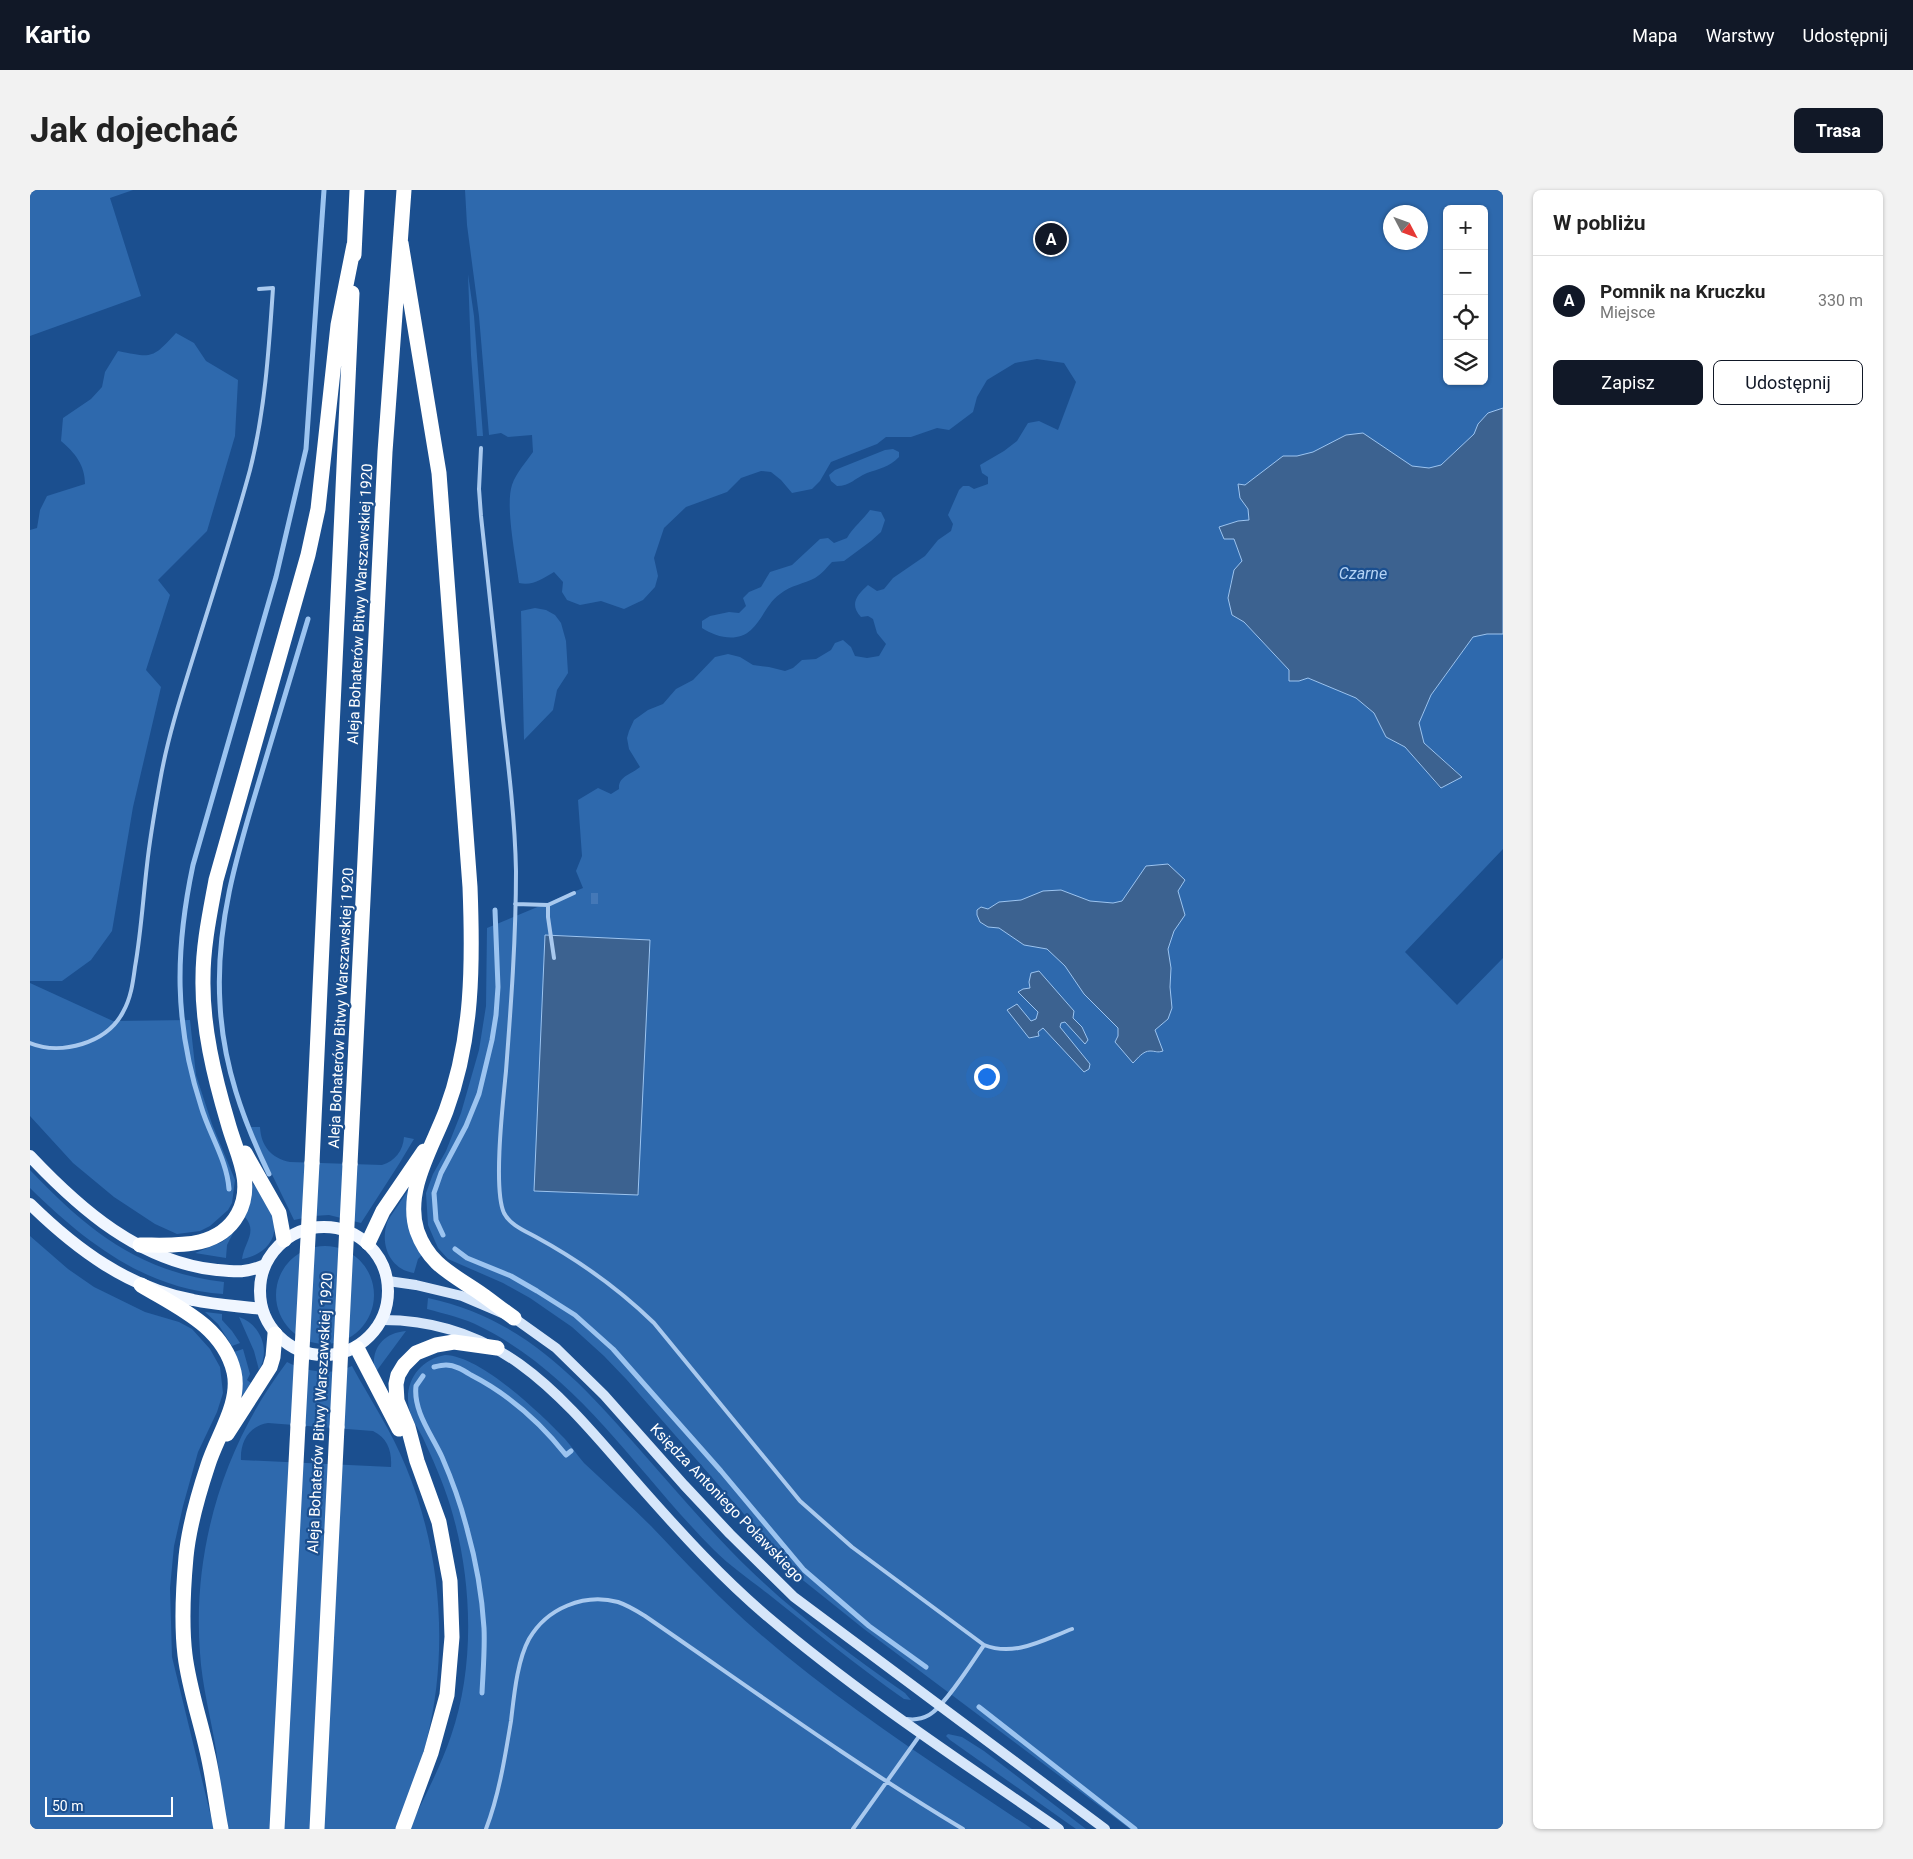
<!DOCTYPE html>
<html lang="pl">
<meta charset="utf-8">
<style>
body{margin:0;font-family:Roboto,sans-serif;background:#f2f2f2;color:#222}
.controls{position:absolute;right:15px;top:15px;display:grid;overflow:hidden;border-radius:8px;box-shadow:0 1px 4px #0004}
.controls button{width:45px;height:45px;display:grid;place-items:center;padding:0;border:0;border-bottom:1px solid #e0e0e0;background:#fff;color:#222;font:25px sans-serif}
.compass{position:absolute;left:1353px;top:15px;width:45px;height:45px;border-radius:50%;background:#fff;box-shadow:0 1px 4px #0004;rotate:131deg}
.scale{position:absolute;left:15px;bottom:12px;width:128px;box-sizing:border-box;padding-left:5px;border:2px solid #fff;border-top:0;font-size:14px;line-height:18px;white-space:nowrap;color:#fff;-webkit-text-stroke:4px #1b4f8f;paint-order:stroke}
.you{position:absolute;left:956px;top:886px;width:18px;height:18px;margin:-12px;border:4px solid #fff;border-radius:50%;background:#1a73e8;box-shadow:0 0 0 8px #1a73e833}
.badge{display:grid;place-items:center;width:32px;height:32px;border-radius:50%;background:#111827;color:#fff;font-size:16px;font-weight:700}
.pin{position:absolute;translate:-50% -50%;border:2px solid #fff;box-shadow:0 1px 5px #0006}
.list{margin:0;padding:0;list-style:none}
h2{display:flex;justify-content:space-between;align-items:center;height:65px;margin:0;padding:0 20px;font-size:21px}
h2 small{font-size:16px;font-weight:400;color:#767676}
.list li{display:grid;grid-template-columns:32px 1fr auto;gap:15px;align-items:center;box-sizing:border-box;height:90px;padding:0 20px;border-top:1px solid #e0e0e0}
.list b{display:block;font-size:19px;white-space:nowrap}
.list p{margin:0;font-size:16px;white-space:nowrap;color:#767676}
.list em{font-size:16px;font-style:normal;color:#767676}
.actions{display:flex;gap:10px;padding:15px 20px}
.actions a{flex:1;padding:11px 0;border:1px solid #111827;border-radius:8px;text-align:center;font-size:18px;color:#111827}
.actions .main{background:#111827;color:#fff}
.icon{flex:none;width:28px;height:28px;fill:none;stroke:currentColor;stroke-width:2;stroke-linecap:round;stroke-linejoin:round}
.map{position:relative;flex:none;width:1473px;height:1639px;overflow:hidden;border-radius:8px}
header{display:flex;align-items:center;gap:30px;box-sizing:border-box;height:70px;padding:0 25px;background:#111827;color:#fff}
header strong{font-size:24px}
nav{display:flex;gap:28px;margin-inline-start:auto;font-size:18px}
.intro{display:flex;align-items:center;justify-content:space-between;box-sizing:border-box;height:120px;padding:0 30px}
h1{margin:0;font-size:35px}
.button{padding:12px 22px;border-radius:8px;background:#111827;color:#fff;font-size:18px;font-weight:700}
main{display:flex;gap:30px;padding:0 30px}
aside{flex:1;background:#fff;border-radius:8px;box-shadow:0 1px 4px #0004}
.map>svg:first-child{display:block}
.green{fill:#2e69ad;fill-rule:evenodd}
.water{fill:#3c6290;stroke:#9cc4f0}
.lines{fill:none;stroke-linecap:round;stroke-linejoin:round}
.stream{stroke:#9cc4f0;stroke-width:5}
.building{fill:#4478b7}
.service{stroke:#a9c9ee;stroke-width:4}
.secondary{stroke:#d6e6fa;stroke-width:10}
.primary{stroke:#f0f6ff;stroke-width:12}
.motorway{stroke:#fff;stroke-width:15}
.motorway-bridge{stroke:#fff;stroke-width:15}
.labels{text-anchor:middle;stroke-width:4.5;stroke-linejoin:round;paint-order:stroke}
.street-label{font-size:15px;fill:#fff;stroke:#1b4f8f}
.water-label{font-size:16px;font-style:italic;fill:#b5d3f5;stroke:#1b4f8f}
</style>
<header>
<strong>Kartio</strong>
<nav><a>Mapa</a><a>Warstwy</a><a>Udostępnij</a></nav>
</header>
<div class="intro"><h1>Jak dojechać</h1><a class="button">Trasa</a></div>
<main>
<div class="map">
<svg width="1473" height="1639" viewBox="0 0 1473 1639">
<rect width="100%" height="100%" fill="#1b4f8f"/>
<!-- green -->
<path class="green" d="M0,0H103L80,8L111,106L0,146Z
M435,0H1473V248L1308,329L1208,331L1189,337L1204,349L1213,372C1198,387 1197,405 1202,425L1214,432L1259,480V491H1269L1278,488L1326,508L1344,523L1356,547L1375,557L1410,598L1432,586L1394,553L1389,533L1401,505L1443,447L1456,444H1473V659L1375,762L1427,815L1473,768V1639H1100L834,1439L769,1387L596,1189L574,1166L542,1137L500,1108L473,1093L418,1069L408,1058L398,1035L396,1003L403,984L416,961L431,923L449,860L456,816L457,738L553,698L546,681L552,666L548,610L568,598L581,604L589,599C588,586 601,585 610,577L599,559L597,548L599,541L604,530L618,520L633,514L646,499L663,490L685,467L698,464L710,467L723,475L739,477L755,481L763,478L772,470L786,469L801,460L805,453L813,450L821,457L825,466L837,468L849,466L856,454L847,443L843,429L838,426L831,427C819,414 827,405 838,395L847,401L854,399L863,388L895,366L908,350L921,341L923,334L918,325L929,300L933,296H939L944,299L958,294V287L952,283L950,275L974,261L987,251L998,233L1009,231L1028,240L1046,192L1034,173L1007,169L985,173L957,190L947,207L943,222L919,240L907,238L881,247H856L847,254L801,272L790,291L782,299L762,303L751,290L741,282L731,281L711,288L697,302L656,317L634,338L624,368L628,386L625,397L613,410L594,419L571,411L550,415L537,410L532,402L533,392L524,382C512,389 503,396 489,393C486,369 475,316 482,295C486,283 496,272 503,262L502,245L478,247L471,243L459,245L449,126L437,35ZM1417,19H1454V191H1417ZM1360,22H1390V52H1360Z
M438,84L444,126L453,246H447L441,165Z
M146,143L164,153L176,171L208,190L205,246L177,341L128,390L140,405L116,480L131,497L103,617L82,741L61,770L32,791H0V340L7,338L10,320L17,306L55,294C55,275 45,263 31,251L33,228L61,209L72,197L75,182L88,161C123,168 122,169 146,143Z
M863,259L869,262V267C859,277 849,279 837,283C825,288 820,296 807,296L801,291L799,285L805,280L855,260Z
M840,320L851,322L855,330L851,342L841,351L814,371L802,372C797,377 792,384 785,388C774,394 761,395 750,404C737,413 733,429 721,440C707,453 686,447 672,438V431L680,426L699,422L709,423L716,416L713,408L719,402L731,397L740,382L762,375L790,349L798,348L804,353L817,348C823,337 833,330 840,320Z
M505,418L516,420L525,425L531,433L536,451L538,483L527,500L523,520L494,550L491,421Z
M0,793L83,831L160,830L166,885L182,934L205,990L202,1013L198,1020L180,1036L170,1041L147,1044L125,1034L84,1007L43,973L0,926Z
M219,937H230C231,956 241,968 260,972L352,975C365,971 373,961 374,947L384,949L369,974L331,1033L299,1025L283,1026L264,1030Z
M0,980C57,1040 109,1082 194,1092L193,1104C115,1099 54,1051 0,998Z
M223,994C227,997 230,1004 233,1010C237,1016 242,1023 244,1031C248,1052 231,1066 212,1069C214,1053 228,1042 215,1027L221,1010Z
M379,999L393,1064L388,1069L384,1083C359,1079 349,1053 358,1030Z
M203,1043L197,1055L196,1068L165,1063L192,1052Z
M0,1046L38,1079L64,1097L115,1122L149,1132L162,1139L180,1159L190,1177L193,1203L187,1222L168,1262L153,1316L144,1356L140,1398L142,1467L184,1639H0Z
M246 1105a49 49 0 1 1 98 0a49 49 0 1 1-98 0Z
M398,1108C493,1128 550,1191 611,1261C640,1294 669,1328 700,1360C752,1414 813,1460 875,1503L881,1510L874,1509C827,1476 782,1439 737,1403C719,1389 700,1376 684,1360C608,1284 550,1186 451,1137C434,1128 415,1124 397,1119Z
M175,1122L192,1124V1130L202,1141L210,1153L202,1156L188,1134Z
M209,1127C230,1134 241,1159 229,1180L224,1161Z
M376,1141L345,1183C340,1160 352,1143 376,1141Z
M213,1159L220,1184L217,1190L221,1193L213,1205L212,1204L210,1176L204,1162Z
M415,1165C451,1166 510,1223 535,1249C542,1257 547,1265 554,1273C576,1294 599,1314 621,1336C656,1373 691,1410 729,1443C814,1517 909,1577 1002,1639H379C394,1608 410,1578 421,1546C446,1474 442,1386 420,1315C413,1292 403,1270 393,1248C387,1236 378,1224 378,1210C377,1187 393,1169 415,1165Z
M257,1172C277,1182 302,1186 322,1176C340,1209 362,1242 376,1277C411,1361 419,1460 397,1549C389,1579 377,1609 367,1639H195C192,1613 190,1586 186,1560C181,1528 172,1496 170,1463C162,1359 194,1255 257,1172ZM238,1233L343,1241C358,1248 362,1262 361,1277L211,1270C210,1252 219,1236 238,1233Z
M918,1544L932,1547L954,1561L1056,1639H1046L920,1550L916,1546Z"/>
<!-- water -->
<path class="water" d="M1473,218V444H1457L1443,447L1401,505L1389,533L1394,553L1432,587L1411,598L1375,557L1356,547L1344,523L1326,508L1278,488L1269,491H1259V480L1214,432L1202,425L1198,408L1204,380L1212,371L1204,349H1194L1189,337L1208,331L1219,330L1218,319L1210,308L1208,294L1215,295L1253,266H1267L1283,262L1316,245L1333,243L1382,276L1399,278L1411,275L1444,244L1448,234L1458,223Z
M1138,674L1155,690L1148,701L1155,725L1144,741L1138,759L1141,778L1140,797L1142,818L1138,829L1125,840L1133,861C1127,863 1126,861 1120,861C1113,861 1108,868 1103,873L1085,852L1088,846V838L1054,804L1035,776L1017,759L994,755L969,738L958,737L950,732L947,725V720L951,717L958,719L969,712L991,710L1013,701L1031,700L1060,711L1083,713L1092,711L1116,676Z
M515,745L620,750L608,1005L504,1001Z
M1009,781L1044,821L1043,828L1052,837L1058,850L1055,854L1035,832L1031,833L1030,837L1060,874L1059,879L1054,882L1013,838L1008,842L1009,846L999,848L977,820L987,814L1001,831L1006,829L1008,822L988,802L993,799L1000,798L999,792L1001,783Z"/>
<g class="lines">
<!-- stream -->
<path class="stream" d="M239,984C213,930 193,875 190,814C185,734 208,661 231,585C247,533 262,481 278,429
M199,999C197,970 179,944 171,916C144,833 145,760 163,675L246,387L276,259L294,0
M413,1045L406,1030L404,1003L411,983L436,936L449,904L462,850L466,825L468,797L465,720
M425,1059L437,1068L481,1086L507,1101L545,1125L583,1159L691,1281L774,1380L839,1436L896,1477
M404,1177C408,1176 412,1175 416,1175C425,1175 433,1180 441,1185C478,1204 510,1232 536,1265L541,1261
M393,1186L386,1196C383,1221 402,1245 412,1267C422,1290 431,1315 437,1339C446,1371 452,1405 454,1438C455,1459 453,1482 452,1503
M949,1517L1105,1639"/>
</g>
<!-- building -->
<path class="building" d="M561,703H568V714H561Z"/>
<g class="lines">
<!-- service -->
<path class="service" d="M451,258L449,299L451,326C458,394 466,462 473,530C479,580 485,631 486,681C486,748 481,815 476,881C473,912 463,999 474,1023C480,1035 495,1041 506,1047C550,1071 588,1098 624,1133L770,1311L822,1357L954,1455C985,1467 1013,1450 1042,1439
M485,714L518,715L544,703
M518,715V727L524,768
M0,853C31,866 77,853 93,822C101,808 103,792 105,777C111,743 113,709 117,675C120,647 125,619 130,591C138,545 153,500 167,455C185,397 204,339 220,280C235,221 239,158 243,98L229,99
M877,1529C884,1530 892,1529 899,1525C914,1517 943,1471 954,1455
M456,1639C469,1605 475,1567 481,1531C484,1506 487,1471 499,1449C517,1418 554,1403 588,1412C597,1415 607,1421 615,1426C720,1498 824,1574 933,1639
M823,1639L890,1545"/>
<!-- secondary -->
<path class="secondary" d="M358,1091L386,1095L432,1106L484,1128L526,1158L574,1205L654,1295L700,1344L764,1407L1075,1639
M353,1130C478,1130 538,1215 614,1301C653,1345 693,1389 738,1427C830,1505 931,1571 1029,1639"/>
<!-- primary -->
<path class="primary" d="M0,966C50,1019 110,1072 187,1080C207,1082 216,1083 235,1075
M0,1014C46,1059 98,1098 163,1110C186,1115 209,1116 232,1119
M230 1101a64 64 0 1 1 128 0a64 64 0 1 1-128 0Z"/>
<!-- motorway -->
<path class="motorway" d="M371,53L409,283L440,697C443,773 443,849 416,921C402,958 374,1001 387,1041C398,1072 418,1082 444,1099C458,1108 471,1119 484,1128
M324,65L327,0
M215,963L249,1023L254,1050
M282,973L322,103
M320,974L355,262L374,0
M338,1053L353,1021L394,961
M110,1055C145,1055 188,1060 208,1024C225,993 206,963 198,933C184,886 172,836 173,788C173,755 180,723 186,690L278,365L288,319L308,135L324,55
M111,1095C147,1117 193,1136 204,1182C211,1213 187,1246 178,1275C168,1305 159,1336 156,1367C153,1400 151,1432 155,1465C159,1498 170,1529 177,1561C183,1586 186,1613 191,1639
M327,1158L369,1239
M197,1244L240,1177L243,1167L245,1144
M247,1639L268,1235
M287,1639L307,1237
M373,1639L401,1563L417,1505L422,1447L420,1391L409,1332L387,1271L378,1237L367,1211L366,1194L368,1185L374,1175L386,1163L406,1155L424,1152L467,1158"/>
<!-- motorway-bridge -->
<path class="motorway-bridge" d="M268,1235L282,973
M307,1237L320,974"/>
</g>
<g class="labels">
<!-- street labels -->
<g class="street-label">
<text transform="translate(330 414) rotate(-87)" y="5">Aleja Bohaterów Bitwy Warszawskiej 1920</text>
<text transform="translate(311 818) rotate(-87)" y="5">Aleja Bohaterów Bitwy Warszawskiej 1920</text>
<text transform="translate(290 1223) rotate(-87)" y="5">Aleja Bohaterów Bitwy Warszawskiej 1920</text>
<text transform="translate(697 1313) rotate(46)" y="5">Księdza Antoniego Poławskiego</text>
</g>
<!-- water labels -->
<g class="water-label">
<text x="1333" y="389">Czarne</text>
</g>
</g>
</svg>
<div class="controls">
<button>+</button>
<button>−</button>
<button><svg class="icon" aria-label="locate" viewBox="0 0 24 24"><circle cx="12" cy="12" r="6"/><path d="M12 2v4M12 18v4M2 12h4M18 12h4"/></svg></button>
<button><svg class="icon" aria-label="layers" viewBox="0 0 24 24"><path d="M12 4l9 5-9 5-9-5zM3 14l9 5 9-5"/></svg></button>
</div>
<svg class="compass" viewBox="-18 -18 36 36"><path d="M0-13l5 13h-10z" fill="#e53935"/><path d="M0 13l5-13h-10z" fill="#767676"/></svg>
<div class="scale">50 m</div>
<div class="you"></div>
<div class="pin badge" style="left:1021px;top:49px">A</div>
</div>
<aside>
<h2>W pobliżu<small></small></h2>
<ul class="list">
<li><span class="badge">A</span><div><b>Pomnik na Kruczku</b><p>Miejsce</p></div><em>330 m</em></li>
</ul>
<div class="actions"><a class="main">Zapisz</a><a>Udostępnij</a></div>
</aside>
</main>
